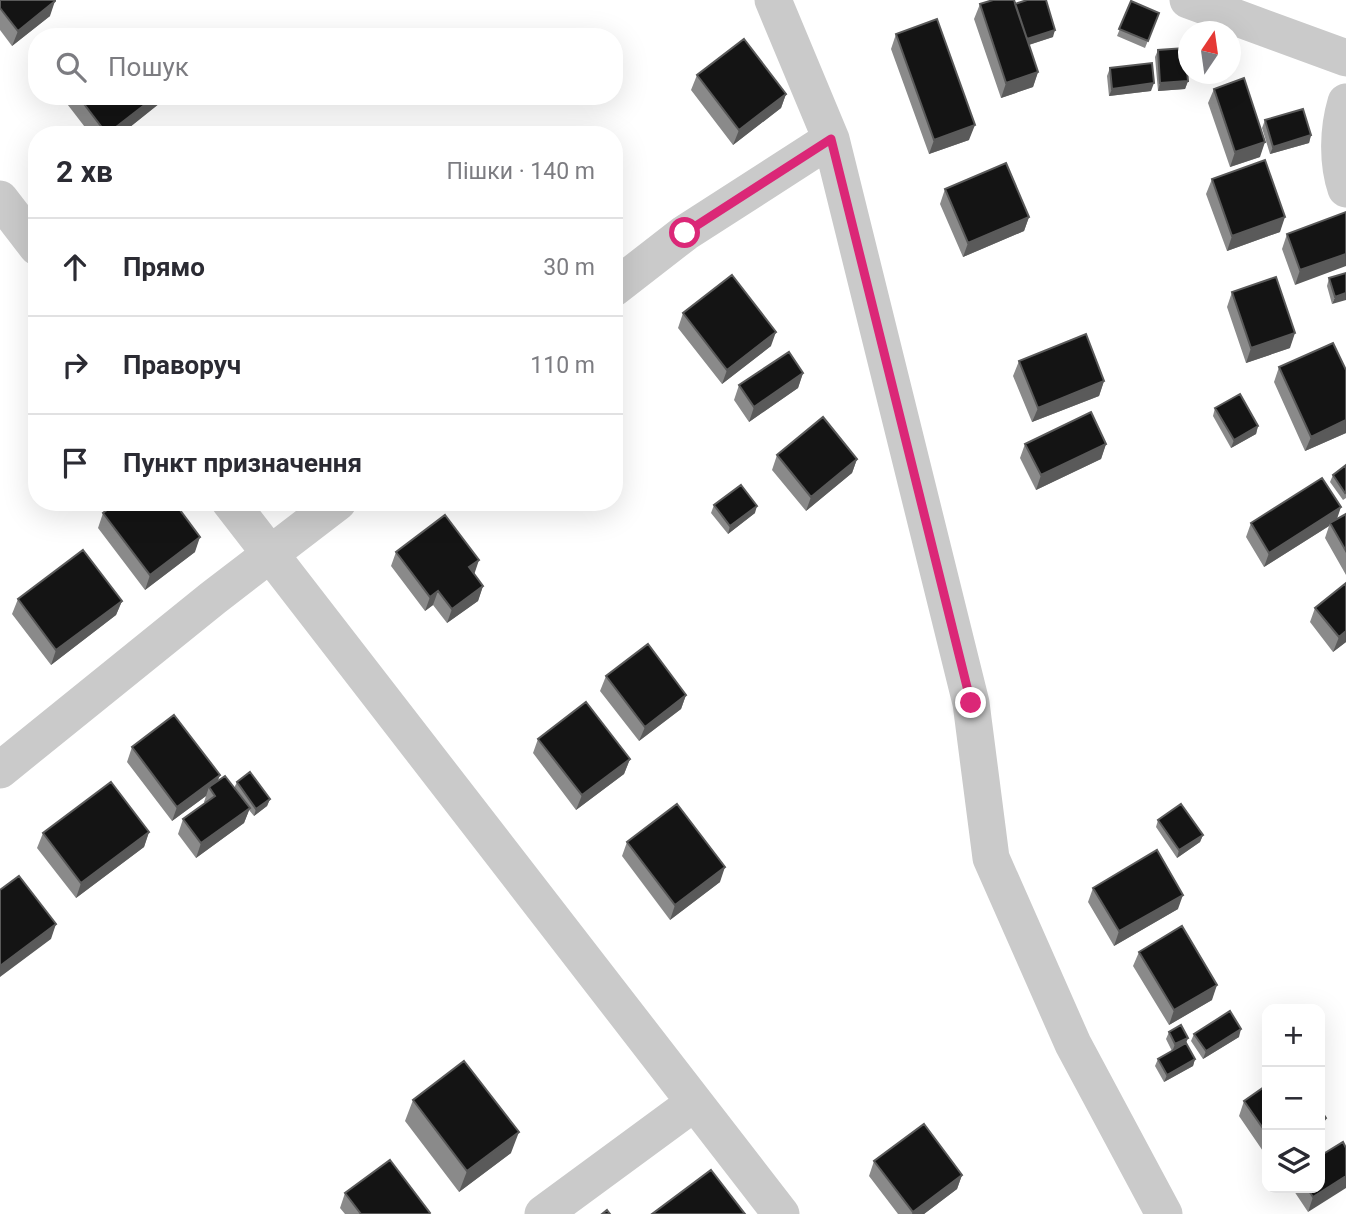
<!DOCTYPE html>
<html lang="uk">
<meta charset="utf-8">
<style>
body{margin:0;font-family:Roboto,sans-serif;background:#f7f7f7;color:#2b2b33}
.controls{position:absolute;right:21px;bottom:21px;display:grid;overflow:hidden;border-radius:14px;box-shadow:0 7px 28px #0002}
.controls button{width:63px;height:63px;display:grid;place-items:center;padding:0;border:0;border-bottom:2px solid #e1e1e2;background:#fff;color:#2b2b33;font:35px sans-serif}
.compass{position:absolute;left:1178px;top:21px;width:63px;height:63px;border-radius:50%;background:#fff;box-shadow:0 7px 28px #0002;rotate:13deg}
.stop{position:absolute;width:21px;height:21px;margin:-16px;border:5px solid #db2777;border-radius:50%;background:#fff}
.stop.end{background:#db2777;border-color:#fff;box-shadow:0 2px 7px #0008}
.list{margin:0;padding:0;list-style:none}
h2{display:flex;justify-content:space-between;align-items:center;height:91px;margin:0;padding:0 28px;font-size:30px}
h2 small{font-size:23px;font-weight:400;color:#7c7c81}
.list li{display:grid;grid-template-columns:46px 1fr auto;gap:21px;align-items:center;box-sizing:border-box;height:98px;padding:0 28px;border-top:2px solid #e1e1e2}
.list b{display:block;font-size:26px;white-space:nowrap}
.list em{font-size:23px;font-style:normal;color:#7c7c81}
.icon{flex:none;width:38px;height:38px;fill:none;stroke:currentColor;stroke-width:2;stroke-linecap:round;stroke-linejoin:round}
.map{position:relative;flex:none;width:1346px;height:1214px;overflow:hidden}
.search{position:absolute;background:#fff;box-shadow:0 7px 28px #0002;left:28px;top:28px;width:595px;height:77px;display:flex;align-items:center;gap:18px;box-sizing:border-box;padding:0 24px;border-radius:28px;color:#7c7c81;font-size:26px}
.panel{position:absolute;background:#fff;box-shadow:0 7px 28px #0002;left:28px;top:126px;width:595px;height:385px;border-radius:28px}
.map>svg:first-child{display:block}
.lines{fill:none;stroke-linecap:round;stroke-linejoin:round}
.street{stroke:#cacaca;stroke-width:37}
.wall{fill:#8a8a8a}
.shaded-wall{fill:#5a5a5a}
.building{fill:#141414;stroke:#5a5a5a;stroke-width:2}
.route{stroke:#db2777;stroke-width:9}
</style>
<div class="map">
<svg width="1346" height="1214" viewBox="0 0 1346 1214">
<rect width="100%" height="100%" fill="#fff"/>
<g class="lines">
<!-- street -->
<path class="street" d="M773,0L831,139L971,703L991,858L1073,1044L1164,1214
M1188,0L1346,58
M1346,102C1338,129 1337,162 1346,189
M0,199L37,247
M614,288L685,233L831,139
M230,502L781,1214
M0,770L213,598L338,502
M543,1214L694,1103"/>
</g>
<!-- wall -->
<path class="wall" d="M0,0L50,16L12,46L0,30Z
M1131,1L1159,13L1145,48L1117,36Z
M980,4H1015L1053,37L1029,45L1038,72L1033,87L1001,98L974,19Z
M896,34L969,140L929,154L891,49Z
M1158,50L1188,81L1185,89L1158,91L1155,57Z
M1110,68L1151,91L1109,96L1107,76Z
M697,75L786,94L781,108L733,145L691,90Z
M1214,89L1260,157L1230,167L1208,103Z
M61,96H163L160,103L120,135H91Z
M1265,120L1311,135L1309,143L1270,154L1262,128Z
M1212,179L1280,232L1227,251L1206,194Z
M945,189L1029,217L1024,231L963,257L940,204Z
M1346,212L1295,285L1282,249L1287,234Z
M1346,273L1332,304L1327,286L1329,278Z
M1232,292L1290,348L1246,363L1227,307Z
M683,313L771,346L722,384L678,328Z
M1019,361L1104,381L1099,396L1032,422L1013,376Z
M1279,367L1346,370V433L1305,451L1274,382Z
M803,373L798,388L749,422L734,400L739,385Z
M1215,408L1258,426L1256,434L1231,448L1213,416Z
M1025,444H1106L1101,459L1036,490L1020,458Z
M777,455L857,459L852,473L806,511L772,470Z
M1346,465V498L1343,500L1330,482L1333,475Z
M714,505L755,513L728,534L711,513Z
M103,513L195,552L145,590L98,528Z
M1346,514V575L1325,538L1329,526L1264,567L1246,537L1251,523L1337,520Z
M396,552L474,574L483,586L478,601L447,623L433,605L425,611L391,566Z
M18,599L122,601L116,615L51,665L12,614Z
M1315,608L1346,642L1333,652L1310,622Z
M606,676L686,695L681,709L639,741L600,691Z
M538,739L630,759L624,774L576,810L533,753Z
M132,747L220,775L217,782L234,788L237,782L270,799L267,806L254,816L249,810L244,823L196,858L178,834L183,819L205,803L204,802L206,796L172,821L127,762Z
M1158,820L1203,835L1200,842L1177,858L1156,827Z
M149,832L144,847L76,898L37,848L43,833Z
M627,842L720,882L670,920L622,856Z
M1093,888L1178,909L1114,946L1088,902Z
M1139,952L1212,1000L1169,1025L1133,966Z
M1169,1032L1186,1043L1195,1059L1193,1066L1164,1082L1155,1066L1158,1059L1172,1051L1166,1039Z
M1194,1034L1239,1037L1203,1059L1191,1041Z
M1267,1085V1157L1239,1116L1244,1101Z
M413,1100L511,1153L459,1192L405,1121Z
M1343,1142L1308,1212L1292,1188H1320Z
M874,1161L962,1175L957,1189L924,1214H898L869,1176Z
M345,1193L430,1213V1214H345L340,1208Z"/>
<!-- shaded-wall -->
<path class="shaded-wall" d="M55,1L50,16L12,46L18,31Z
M1055,30L1053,37L1022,47L1025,40Z
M1038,72L1033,87L1001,98L1006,83Z
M1188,81L1185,89L1158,91L1160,83Z
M1154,83L1151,91L1109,96L1112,89Z
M786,94L781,108L733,145L739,130Z
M156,96H163L160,103L120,135H107Z
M975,125L969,140L929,154L934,140Z
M1311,135L1309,143L1270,154L1273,147Z
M1265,142L1260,157L1230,167L1235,152Z
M1029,217L1024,231L963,257L968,243Z
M1285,217L1280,232L1227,251L1232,236Z
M1346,254V266L1295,285L1300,270Z
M1346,293V300L1332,304L1335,297Z
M776,332L771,346L722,384L727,370Z
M1295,333L1290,348L1246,363L1251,348Z
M803,373L798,388L749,422L754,407Z
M1104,381L1099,396L1032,422L1038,408Z
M1346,420V433L1305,451L1311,437Z
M1258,426L1256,434L1231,448L1234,440Z
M1106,444L1101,459L1036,490L1041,475Z
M857,459L852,473L806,511L811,497Z
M757,506L755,513L728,534L730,526Z
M1341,507L1336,522L1330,523L1329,526L1264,567L1269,553Z
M200,537L195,552L145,590L150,575Z
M479,560L474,575L469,567Z
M483,586L478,601L447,623L452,609Z
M438,591L433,605L425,611L430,597Z
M122,601L116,615L51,665L56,650Z
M1346,631V642L1333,652L1339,637Z
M686,695L681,709L639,741L645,727Z
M630,759L624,774L576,810L582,795Z
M220,775L214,790L209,787L206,796L172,821L177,807Z
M270,799L267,806L254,816L256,809Z
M250,808L244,823L196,858L201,843Z
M149,832L144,847L76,898L81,883Z
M1203,835L1200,842L1177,858L1179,850Z
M725,867L720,882L670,920L675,905Z
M1183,895L1178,909L1114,946L1119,931Z
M56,924L51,939L0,977V966Z
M1217,985L1212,1000L1169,1025L1174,1010Z
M1241,1029L1239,1037L1203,1059L1206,1051Z
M1188,1038L1185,1046L1172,1052L1175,1044Z
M1195,1059L1193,1066L1164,1082L1167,1075Z
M1326,1118L1321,1133L1320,1134V1123Z
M519,1132L511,1153L459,1192L467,1171Z
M962,1175L957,1189L924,1214H912L913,1212Z
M1346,1176V1188L1308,1212L1313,1197Z"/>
<!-- building -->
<path class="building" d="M0,0H55V1L18,31L0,8Z
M993,0H1014L1038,72L1006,83L980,4Z
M1027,0H1046L1055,30L1027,39L1015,4Z
M1131,1L1159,13L1148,41L1119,29Z
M937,19L975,125L934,140L896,34Z
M121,32L125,37H115Z
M744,39L786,94L739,130L697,75Z
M1185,48L1188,81L1160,83L1158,50Z
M1152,63L1154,83L1112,89L1110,68Z
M1244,78L1265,142L1235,152L1214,89Z
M78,96H156L107,134Z
M1303,109L1311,135L1273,147L1265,120Z
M1265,160L1285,217L1232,236L1212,179Z
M1006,163L1029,217L968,243L945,189Z
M1346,212V254L1300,270L1287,234Z
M1346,273V293L1335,297L1329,278Z
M732,275L776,332L727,370L683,313Z
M1276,277L1295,333L1251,348L1232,292Z
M1086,334L1104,381L1038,408L1019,361Z
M1333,343L1346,370V420L1311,437L1279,367Z
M789,352L803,373L754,407L739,385Z
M1240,394L1258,426L1234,440L1215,408Z
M1091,412L1106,444L1041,475L1025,444Z
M823,417L857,459L811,497L777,455Z
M1346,465V492L1345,493L1333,475Z
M1322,478L1341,507L1269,553L1251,523Z
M741,485L757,506L730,526L714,505Z
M117,502H174L200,537L150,575L103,513Z
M1346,514V551L1330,523Z
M445,515L479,560L469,567L483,586L452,609L438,591L430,597L396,552Z
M83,550L122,601L56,650L18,599Z
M1346,583V631L1339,637L1315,608Z
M648,644L686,695L645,727L606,676Z
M586,702L630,759L582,795L538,739Z
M174,715L220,775L177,807L132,747Z
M250,772L270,799L256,809L237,782Z
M225,776L250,808L201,843L183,819L215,796L209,787Z
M111,782L149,832L81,883L43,833Z
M677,804L725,867L675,905L627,842Z
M1181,804L1203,835L1179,850L1158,820Z
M1157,850L1183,895L1119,931L1093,888Z
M19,876L56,924L0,966V890Z
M1182,926L1217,985L1174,1010L1139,952Z
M1230,1011L1241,1029L1206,1051L1194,1034Z
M1181,1025L1188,1038L1175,1044L1169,1032Z
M1186,1043L1195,1059L1167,1075L1158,1059Z
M464,1061L519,1132L467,1171L413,1100Z
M1267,1085V1134L1244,1101Z
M1320,1109L1326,1118L1320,1123Z
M924,1124L962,1175L913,1212L874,1161Z
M1343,1142L1346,1148V1176L1313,1197L1307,1188H1320V1156Z
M390,1160L430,1213L429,1214H361L345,1193Z
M711,1170L745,1214H652Z
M607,1210L610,1214H602Z"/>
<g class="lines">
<!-- route -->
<path class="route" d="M685,233L831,139L971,703"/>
</g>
</svg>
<div class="controls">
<button>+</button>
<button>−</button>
<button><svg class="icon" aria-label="layers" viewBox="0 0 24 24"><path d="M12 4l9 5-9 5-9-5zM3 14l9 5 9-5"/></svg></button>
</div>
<svg class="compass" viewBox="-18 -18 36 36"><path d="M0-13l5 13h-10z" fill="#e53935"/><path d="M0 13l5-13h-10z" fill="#7c7c81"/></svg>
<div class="stop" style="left:685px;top:233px"></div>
<div class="stop end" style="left:971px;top:703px"></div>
<div class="search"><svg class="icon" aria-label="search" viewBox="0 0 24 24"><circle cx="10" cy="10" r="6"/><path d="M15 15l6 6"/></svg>Пошук</div>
<section class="panel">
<h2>2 хв<small>Пішки · 140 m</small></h2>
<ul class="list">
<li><svg class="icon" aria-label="ahead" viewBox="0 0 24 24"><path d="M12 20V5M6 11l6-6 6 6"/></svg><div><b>Прямо</b></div><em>30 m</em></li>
<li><svg class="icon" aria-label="right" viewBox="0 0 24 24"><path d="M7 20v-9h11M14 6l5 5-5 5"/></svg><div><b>Праворуч</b></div><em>110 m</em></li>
<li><svg class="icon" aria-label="arrive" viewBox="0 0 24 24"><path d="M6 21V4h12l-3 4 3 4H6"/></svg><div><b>Пункт призначення</b></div></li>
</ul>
</section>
</div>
